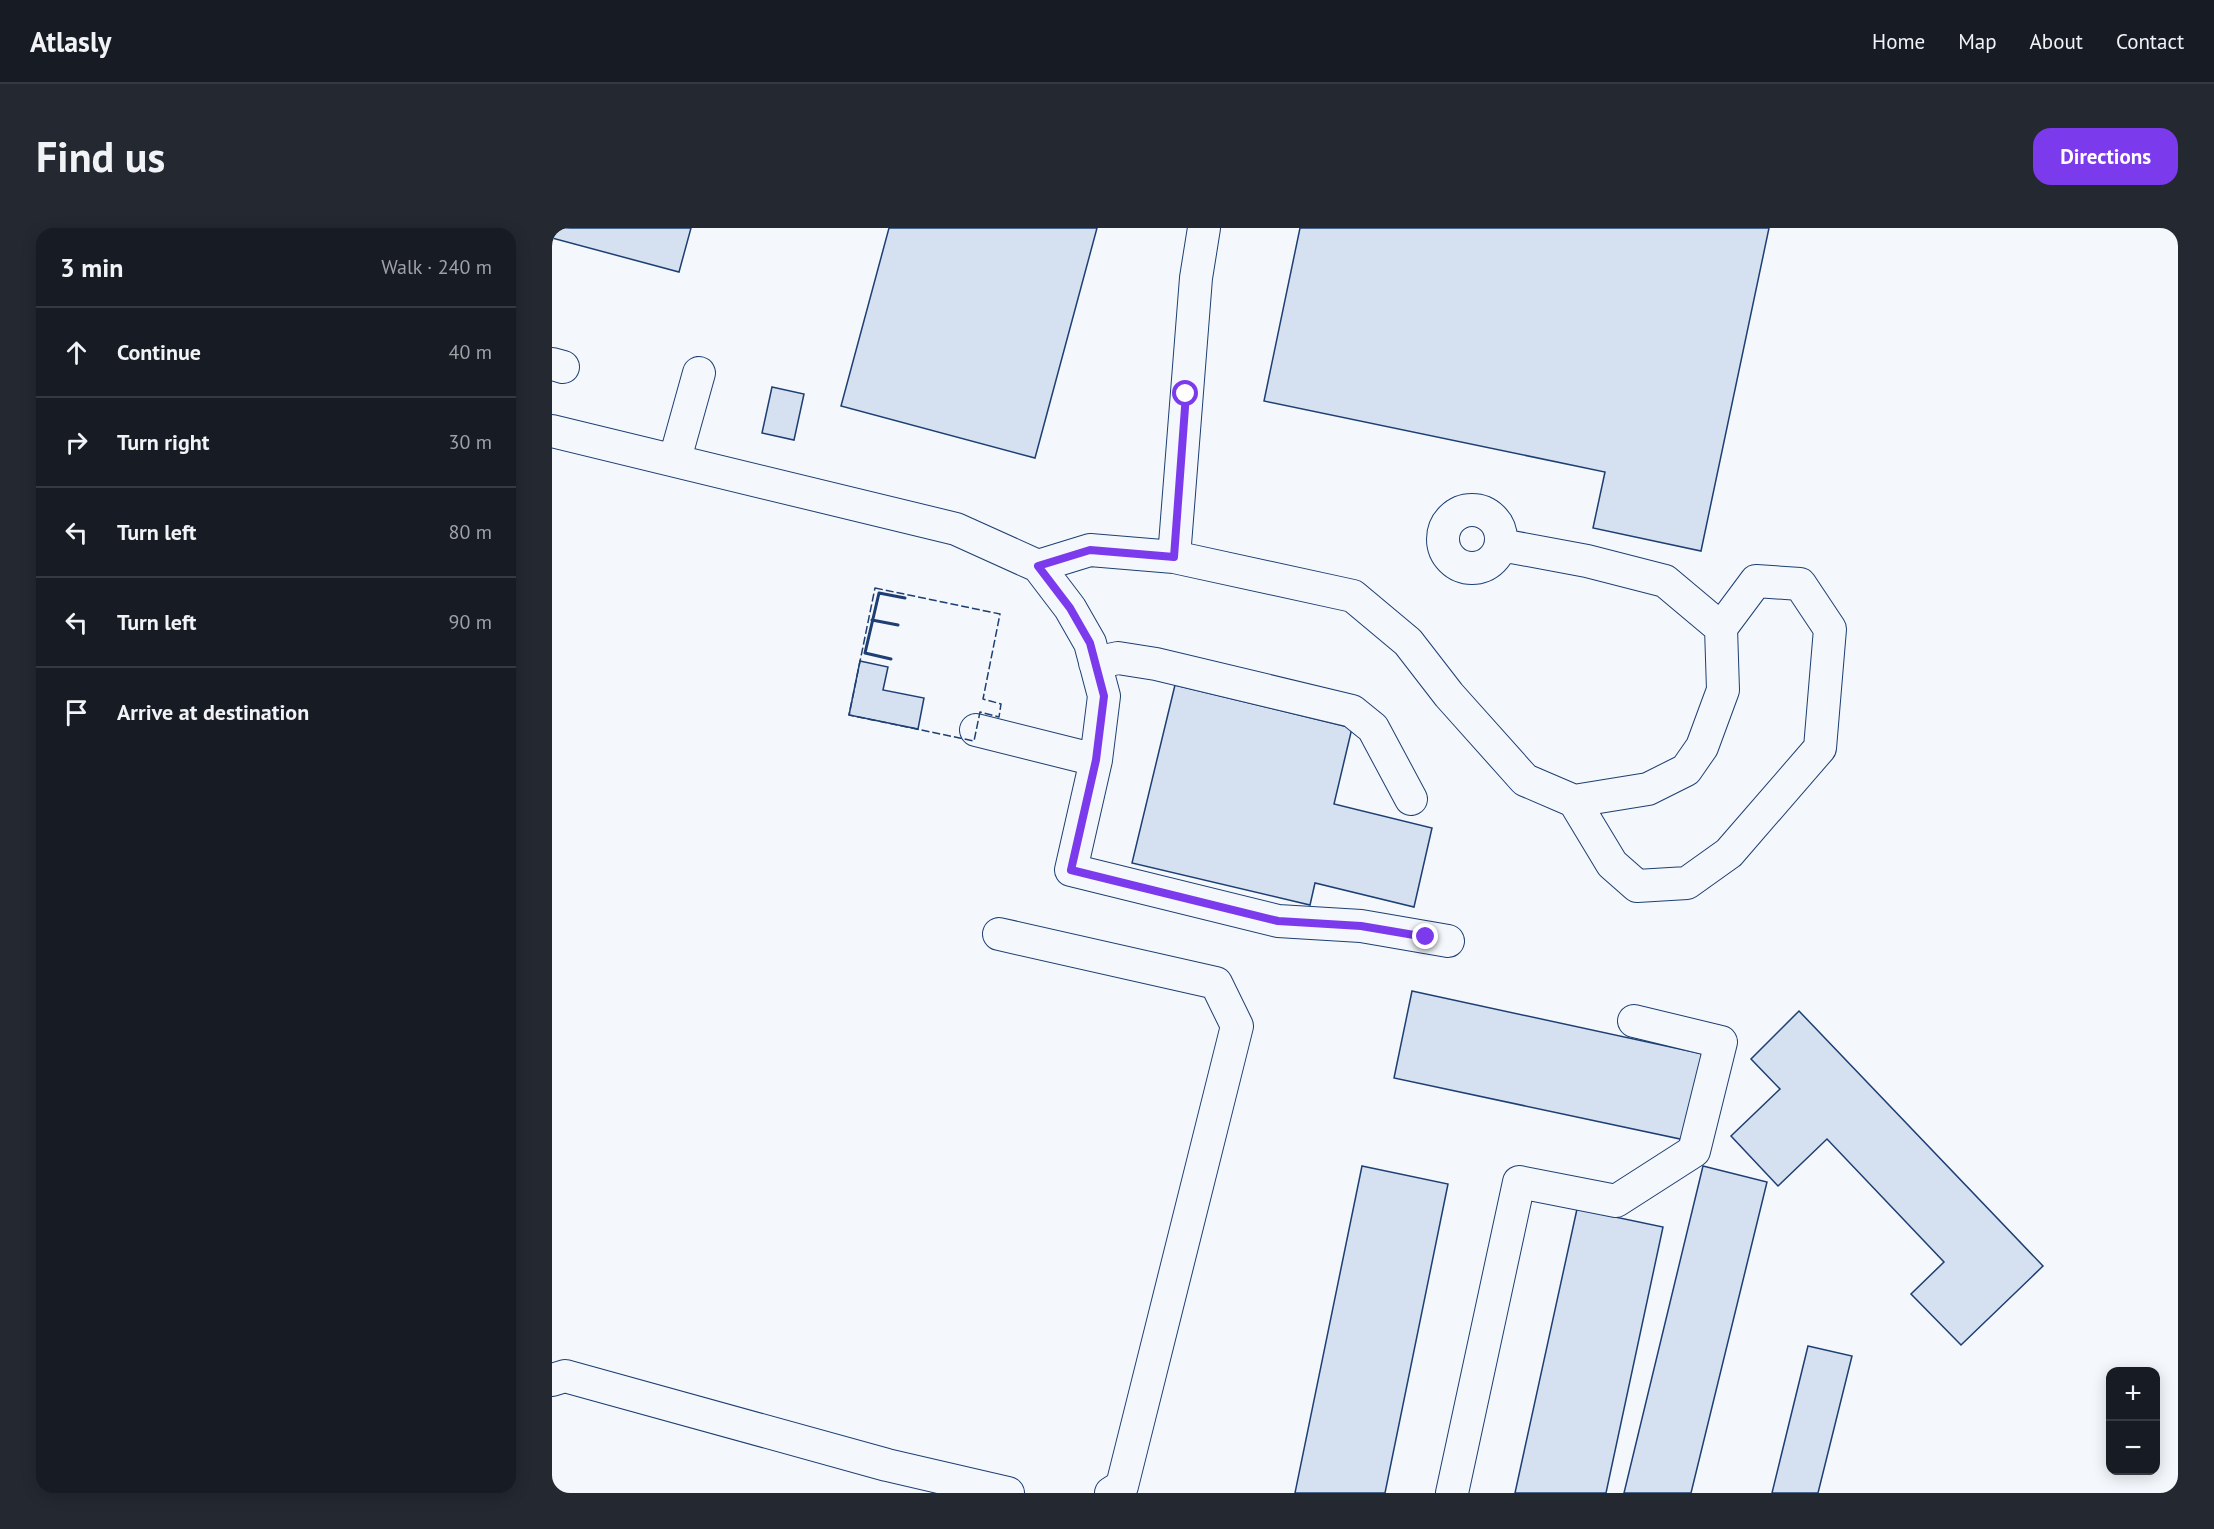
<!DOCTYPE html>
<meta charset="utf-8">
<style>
body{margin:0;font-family:"PT Sans",sans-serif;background:#242831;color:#f1f3f6}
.controls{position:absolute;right:18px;bottom:18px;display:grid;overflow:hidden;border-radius:12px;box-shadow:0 3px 15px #0003}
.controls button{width:54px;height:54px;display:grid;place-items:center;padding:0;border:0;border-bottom:2px solid #363941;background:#171b24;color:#f1f3f6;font:30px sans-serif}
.stop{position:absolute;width:18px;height:18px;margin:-14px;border:4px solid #7c3aed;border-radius:50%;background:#fff}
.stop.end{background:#7c3aed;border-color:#fff;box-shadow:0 2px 6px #0008}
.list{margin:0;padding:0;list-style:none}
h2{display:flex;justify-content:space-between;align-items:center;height:78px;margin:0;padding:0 24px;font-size:26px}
h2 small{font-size:20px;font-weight:400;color:#9ea1a6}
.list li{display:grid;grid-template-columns:39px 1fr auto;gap:18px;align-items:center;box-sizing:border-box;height:90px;padding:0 24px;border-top:2px solid #363941}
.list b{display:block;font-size:22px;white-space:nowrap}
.list em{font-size:20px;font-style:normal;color:#9ea1a6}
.icon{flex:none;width:33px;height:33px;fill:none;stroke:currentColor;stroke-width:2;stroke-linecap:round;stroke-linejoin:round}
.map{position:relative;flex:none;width:1626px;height:1265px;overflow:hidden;border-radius:18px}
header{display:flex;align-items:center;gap:36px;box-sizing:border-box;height:84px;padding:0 30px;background:#171b24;border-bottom:2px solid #363941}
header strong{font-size:28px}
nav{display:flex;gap:33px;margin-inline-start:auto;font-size:21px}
.intro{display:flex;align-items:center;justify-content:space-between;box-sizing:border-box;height:144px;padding:0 36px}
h1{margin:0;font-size:42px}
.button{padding:15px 27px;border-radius:18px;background:#7c3aed;color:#fff;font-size:21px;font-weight:700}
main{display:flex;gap:36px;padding:0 36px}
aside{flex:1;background:#171b24;border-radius:18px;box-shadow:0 3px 15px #0003}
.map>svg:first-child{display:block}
.building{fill:#d5e0f0;stroke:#1d3f73;stroke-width:1.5}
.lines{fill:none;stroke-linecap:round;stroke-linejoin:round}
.minor-casing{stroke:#1d3f73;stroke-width:34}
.minor{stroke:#f4f7fb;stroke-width:32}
.fence{stroke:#1d3f73;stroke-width:1.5;stroke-dasharray:8 3;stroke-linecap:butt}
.wall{stroke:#1d3f73;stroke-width:3}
.route{stroke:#7c3aed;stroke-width:8}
</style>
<header>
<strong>Atlasly</strong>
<nav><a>Home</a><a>Map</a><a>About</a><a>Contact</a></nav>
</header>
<div class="intro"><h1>Find us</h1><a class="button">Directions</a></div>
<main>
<aside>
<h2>3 min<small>Walk · 240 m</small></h2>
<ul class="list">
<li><svg class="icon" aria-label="ahead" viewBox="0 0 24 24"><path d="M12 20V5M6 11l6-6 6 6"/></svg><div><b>Continue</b></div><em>40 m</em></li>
<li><svg class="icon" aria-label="right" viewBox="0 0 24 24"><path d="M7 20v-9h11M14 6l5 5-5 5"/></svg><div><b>Turn right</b></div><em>30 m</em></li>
<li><svg class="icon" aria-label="left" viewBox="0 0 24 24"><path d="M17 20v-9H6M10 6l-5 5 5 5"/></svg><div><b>Turn left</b></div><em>80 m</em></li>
<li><svg class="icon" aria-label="left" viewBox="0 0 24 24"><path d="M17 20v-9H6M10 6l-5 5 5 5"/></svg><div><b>Turn left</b></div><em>90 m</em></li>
<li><svg class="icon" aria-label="arrive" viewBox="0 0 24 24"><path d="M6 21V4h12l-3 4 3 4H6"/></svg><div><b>Arrive at destination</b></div></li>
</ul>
</aside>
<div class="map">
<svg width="1626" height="1265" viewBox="0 0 1626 1265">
<rect width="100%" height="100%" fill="#f4f7fb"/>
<!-- building -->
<path class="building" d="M0,0H139L127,44L0,10Z
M337,0H545L483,230L289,178Z
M748,0H1217L1149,323L1041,300L1053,244L712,173Z
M220,159L252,166L242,212L210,205Z
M308,433L336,439L331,462L372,470L366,501L297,487Z
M623,457L800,500L782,576L880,600L862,679L763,655L758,677L580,635Z
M860,763L1151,826L1133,912L842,850Z
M1247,783L1491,1038L1409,1117L1359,1066L1392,1034L1275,911L1226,958L1179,908L1228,861L1199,831Z
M810,938L896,956L833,1265H743Z
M1151,938L1215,954L1139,1265H1072Z
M1025,981L1111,999L1054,1265H963Z
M1256,1118L1300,1128L1266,1265H1220Z"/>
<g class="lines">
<!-- minor casing -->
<g class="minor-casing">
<path id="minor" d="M0,136L11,139
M0,203L404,301L486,338L538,322L622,329L801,368L856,414L897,467L973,552L1022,573L1096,561L1134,542L1150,519L1171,462L1169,400L1113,353L1035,333L949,317
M123,231L147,145
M891 311a29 29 0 1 1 58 0a29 29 0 1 1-58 0Z
M622,329L644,50L652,0
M486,338L518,380L538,415L552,468L544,532L519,642L726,693L809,698L896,713
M543,435L566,430L604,436L800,483L821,500L859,571
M424,502L544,532
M1022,573L1060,636L1085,658L1135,655L1177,625L1268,520L1278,401L1248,356L1204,353L1169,400
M447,706L664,755L685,798L570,1258L559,1265
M0,1152L13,1148L335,1237L456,1265
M900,1265L967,954L1064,973L1142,923L1169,814L1082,793"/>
</g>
<!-- minor -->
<use href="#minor" class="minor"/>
<!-- fence -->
<path class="fence" d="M323,360L448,386L431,471L449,476L447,489L428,484L422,513L297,487Z"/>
<!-- wall -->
<path class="wall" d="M320,392L346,397
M339,431L313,425L327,365L353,370"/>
</g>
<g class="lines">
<!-- route -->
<path class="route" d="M634,166L622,329L538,322L486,338L518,380L538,415L552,468L544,532L519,642L726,693L809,698L874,709"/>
</g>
</svg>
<div class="controls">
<button>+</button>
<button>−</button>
</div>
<div class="stop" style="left:634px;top:166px"></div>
<div class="stop end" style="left:874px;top:709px"></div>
</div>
</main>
